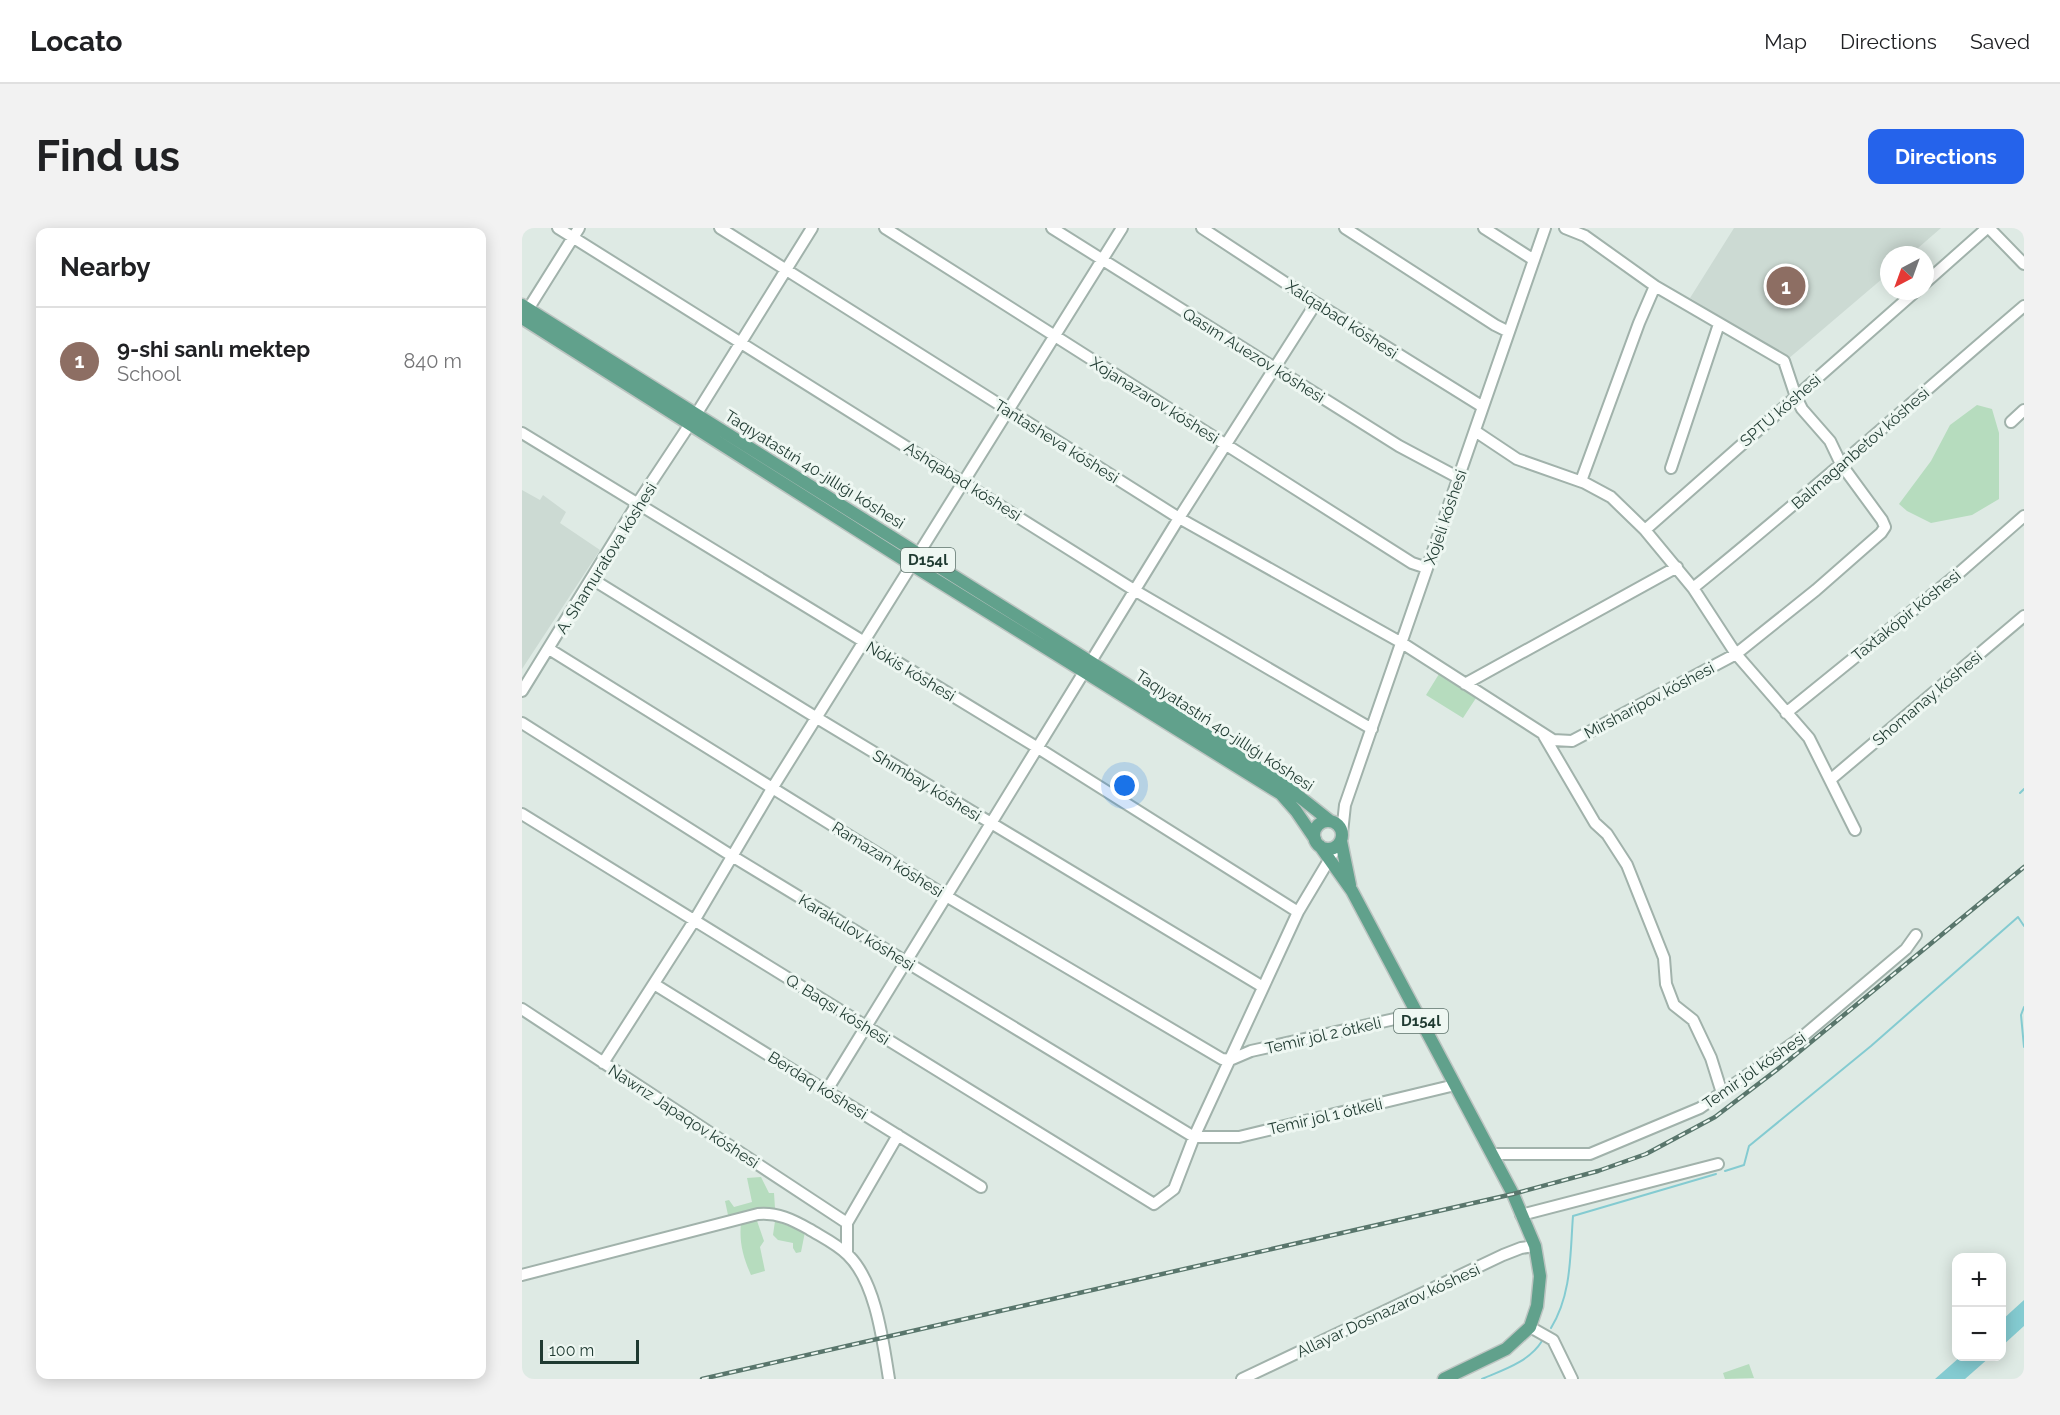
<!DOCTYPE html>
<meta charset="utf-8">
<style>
body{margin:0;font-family:Raleway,sans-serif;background:#f2f2f2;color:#202124}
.controls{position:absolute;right:18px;bottom:18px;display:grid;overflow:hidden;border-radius:12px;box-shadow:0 3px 15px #0003}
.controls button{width:54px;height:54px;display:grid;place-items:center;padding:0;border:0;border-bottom:2px solid #e0e0e0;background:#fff;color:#202124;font:30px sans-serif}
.compass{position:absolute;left:1358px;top:18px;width:54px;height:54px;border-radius:50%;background:#fff;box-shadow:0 3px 15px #0003;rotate:221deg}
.scale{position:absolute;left:18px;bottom:15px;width:99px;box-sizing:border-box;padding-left:6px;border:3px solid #1f3a31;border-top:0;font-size:16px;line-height:21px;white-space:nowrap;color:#1f3a31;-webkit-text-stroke:4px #eef7f2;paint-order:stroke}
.you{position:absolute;left:603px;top:558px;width:21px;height:21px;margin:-15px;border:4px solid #fff;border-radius:50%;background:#1a73e8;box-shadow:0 0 0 9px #1a73e833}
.badge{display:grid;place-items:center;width:39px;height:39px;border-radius:50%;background:#2563eb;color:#fff;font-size:20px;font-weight:700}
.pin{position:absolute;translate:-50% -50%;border:3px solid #fff;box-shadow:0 2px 6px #0006}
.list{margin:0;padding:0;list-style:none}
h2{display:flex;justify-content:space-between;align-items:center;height:78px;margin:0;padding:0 24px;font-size:26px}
h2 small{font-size:20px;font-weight:400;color:#757577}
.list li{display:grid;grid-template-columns:39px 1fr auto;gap:18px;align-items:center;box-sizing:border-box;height:108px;padding:0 24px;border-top:2px solid #e0e0e0}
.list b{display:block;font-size:22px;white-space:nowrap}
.list p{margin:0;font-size:20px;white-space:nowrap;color:#757577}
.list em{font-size:20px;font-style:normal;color:#757577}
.map{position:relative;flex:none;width:1502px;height:1151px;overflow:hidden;border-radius:12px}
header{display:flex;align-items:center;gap:36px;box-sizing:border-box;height:84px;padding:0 30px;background:#fff;border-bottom:2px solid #e0e0e0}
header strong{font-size:28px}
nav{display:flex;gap:33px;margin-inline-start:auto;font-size:21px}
.intro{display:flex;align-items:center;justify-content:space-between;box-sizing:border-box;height:144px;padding:0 36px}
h1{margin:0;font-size:42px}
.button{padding:15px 27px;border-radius:12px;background:#2563eb;color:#fff;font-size:21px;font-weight:700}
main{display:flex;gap:36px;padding:0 36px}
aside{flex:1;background:#fff;border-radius:12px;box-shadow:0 3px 15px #0003}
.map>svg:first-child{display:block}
.built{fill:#ccdad3}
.green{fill:#b6dcbe}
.water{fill:#84cbd1}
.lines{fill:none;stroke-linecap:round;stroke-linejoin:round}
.stream{stroke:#84cbd1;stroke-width:2}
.minor-casing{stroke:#a1b2ab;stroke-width:14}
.major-casing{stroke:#bcc4c1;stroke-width:15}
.minor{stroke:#fff;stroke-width:10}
.major{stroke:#61a18c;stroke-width:12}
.rail-casing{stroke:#59766c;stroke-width:4.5}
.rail{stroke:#eef7f2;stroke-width:2;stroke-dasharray:7;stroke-linecap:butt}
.labels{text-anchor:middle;stroke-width:6;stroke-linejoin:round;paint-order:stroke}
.shield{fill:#eef7f2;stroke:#5d736b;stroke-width:1.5}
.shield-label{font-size:15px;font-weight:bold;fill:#1f3a31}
.street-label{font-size:16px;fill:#1f3a31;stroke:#eef7f2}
</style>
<header>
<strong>Locato</strong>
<nav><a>Map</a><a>Directions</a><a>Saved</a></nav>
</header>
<div class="intro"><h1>Find us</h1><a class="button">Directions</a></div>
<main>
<aside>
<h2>Nearby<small></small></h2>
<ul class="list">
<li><span class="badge" style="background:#8d6e63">1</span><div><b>9-shi sanlı mektep</b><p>School</p></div><em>840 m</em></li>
</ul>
</aside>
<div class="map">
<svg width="1502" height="1151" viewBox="0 0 1502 1151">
<rect width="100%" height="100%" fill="#deeae4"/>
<!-- built -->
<path class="built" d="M1212,0H1419L1388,27H1367V45L1266,131L1168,70Z
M0,262L18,272L21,267L44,284L38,295L78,322L0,441Z"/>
<!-- green -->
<path class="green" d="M1455,177L1470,181L1477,205V271L1450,287L1409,295L1385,283L1377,276L1409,233L1428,197Z
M917,446L954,470L941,490L904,467Z
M239,949L247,965H252L253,980L206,987L203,973L207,972L212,979L230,974L225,950Z
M234,990L242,1013L238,1019L243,1043L229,1047C221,1029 217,1014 219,995Z
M253,993L283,1004L279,1024L274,1025L271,1020V1015L256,1012L251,1007Z
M1227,1136L1232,1150L1203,1151L1201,1145Z"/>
<!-- water -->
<path class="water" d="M1502,1072V1098L1480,1118V1092Z
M1438,1129H1468L1443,1151H1413Z"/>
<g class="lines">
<!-- stream -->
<path class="stream" d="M1498,565L1502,561
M1502,779L1499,787L1502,819
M1203,943L1222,937L1227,918L1349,818L1496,689L1502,698
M1029,1100C1050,1066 1048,1026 1051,988L1194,946
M960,1151C981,1142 1007,1134 1020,1113"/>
<!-- minor casing -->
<g class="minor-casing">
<path id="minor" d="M36,0L612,362L850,501
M198,0L657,290L880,415L1031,512L1050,513L1214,426L1294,362L1359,305L1363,299L1360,292L1319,236L1308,213L1280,181L1274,169L1262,133L1133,58L1063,8L1043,0
M363,0L890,335L905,340
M530,0L877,218L937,250
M680,0L794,75L961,179
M823,0L973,97L987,104
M962,0L1012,32
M1467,0L1502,36
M1403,55L1465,0
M3,86L57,0
M175,185L290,0
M1489,194L1502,182
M953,203L995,231L1063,255L1089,269L1123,302L1171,360L1214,426L1287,510L1333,602
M0,205L516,520L776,684
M1149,240L1197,96
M1059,253L1117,95L1133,58
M1123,302L1394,63
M70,351L295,490L741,759
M1171,360C1284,269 1392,172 1502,78
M27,421L424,668L700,831L708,832L729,823L895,786
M568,435L657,290L794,75
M943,456L1155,339
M0,463L115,276L168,196
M1264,485L1437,345L1502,288
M0,495L210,628L672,909H717L933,857
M1022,508L1073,595L1085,606L1105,637L1142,730L1144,756L1152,777L1171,792L1189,830L1200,865
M1308,552L1502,388
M0,586L632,976L652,961L672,909L776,684L816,617
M820,605L823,577L1023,0
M132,756L459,959
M0,781L325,995
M81,835L172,693L251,559L600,0
M305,862L562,444
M970,926H1068L1178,880L1280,809L1384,721L1394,707
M999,987L1196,936
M325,1026V995L376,907
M0,1047L236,986C255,984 271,992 287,1001C300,1009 315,1016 326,1027C354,1054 361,1114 367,1151
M1008,1099L1031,1112L1050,1151
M720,1151L981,1027L999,1020L1013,1018"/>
</g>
<!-- major casing -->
<g class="major-casing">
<path id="major" d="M0,77L755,551L808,593
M0,90L390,337L759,566L774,583L793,611
M792 607a14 14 0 1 1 28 0a14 14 0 1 1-28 0Z
M819,613L828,657
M798,618L830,663L991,966L1013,1018L1018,1048L1015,1078L1008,1099L984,1121L922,1151"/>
</g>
<!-- minor -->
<use href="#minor" class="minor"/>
<!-- major -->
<use href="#major" class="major"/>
<!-- rail casing -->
<g class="rail-casing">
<path id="rail" d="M180,1151L991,966L1076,943L1124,926L1193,889L1261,837L1502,639"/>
</g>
<!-- rail -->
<use href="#rail" class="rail"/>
</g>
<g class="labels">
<!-- shield labels -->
<g class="shield">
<rect x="379" y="320" width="54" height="24" rx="4.5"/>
<rect x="872" y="781" width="54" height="24" rx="4.5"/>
</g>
<g class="shield-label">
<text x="406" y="337">D154l</text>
<text x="899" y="798">D154l</text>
</g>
<!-- street labels -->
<g class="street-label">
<text transform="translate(820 91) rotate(33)" y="6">Xalqabad kóshesi</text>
<text transform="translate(732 127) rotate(32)" y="6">Qasım Auezov kóshesi</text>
<text transform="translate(633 172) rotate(32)" y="6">Xojanazarov kóshesi</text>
<text transform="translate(1258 182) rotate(-41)" y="6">SPTU kóshesi</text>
<text transform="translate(535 213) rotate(32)" y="6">Tantasheva kóshesi</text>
<text transform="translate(1338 220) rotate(-41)" y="6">Balmaganbetov kóshesi</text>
<text transform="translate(293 241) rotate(32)" y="6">Taqıyatastıń 40-jıllıǵı kóshesi</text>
<text transform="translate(441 253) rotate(32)" y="6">Ashqabad kóshesi</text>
<text transform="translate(923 289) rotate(-71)" y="6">Xojeli kóshesi</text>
<text transform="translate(84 330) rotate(-58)" y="6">A. Shamuratova kóshesi</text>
<text transform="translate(1384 387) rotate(-39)" y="6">Taxtakópir kóshesi</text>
<text transform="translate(389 443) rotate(31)" y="6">Nókis kóshesi</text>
<text transform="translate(1405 470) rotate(-40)" y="6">Shomanay kóshesi</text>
<text transform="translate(1127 472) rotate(-28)" y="6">Mirsharipov kóshesi</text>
<text transform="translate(703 502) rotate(33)" y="6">Taqıyatastıń 40-jıllıǵı kóshesi</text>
<text transform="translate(405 557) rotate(31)" y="6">Shımbay kóshesi</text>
<text transform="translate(366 631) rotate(32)" y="6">Ramazan kóshesi</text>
<text transform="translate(335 704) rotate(31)" y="6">Karakulov kóshesi</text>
<text transform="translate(316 781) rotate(32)" y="6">Q. Baqsı kóshesi</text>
<text transform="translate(801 807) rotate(-13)" y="6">Temir jol 2 ótkeli</text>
<text transform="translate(1232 842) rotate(-35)" y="6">Temir jol kóshesi</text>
<text transform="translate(296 857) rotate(32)" y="6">Berdaq kóshesi</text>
<text transform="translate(162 888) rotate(33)" y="6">Nawrız Japaqov kóshesi</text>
<text transform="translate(803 888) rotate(-13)" y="6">Temir jol 1 ótkeli</text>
<text transform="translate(866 1082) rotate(-25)" y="6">Allayar Dosnazarov kóshesi</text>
</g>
</g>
</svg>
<div class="controls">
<button>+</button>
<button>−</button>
</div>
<svg class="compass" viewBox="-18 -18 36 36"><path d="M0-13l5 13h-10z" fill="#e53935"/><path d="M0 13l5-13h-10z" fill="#757577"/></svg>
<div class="scale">100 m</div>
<div class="you"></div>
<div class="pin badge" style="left:1264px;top:58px;background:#8d6e63">1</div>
</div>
</main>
